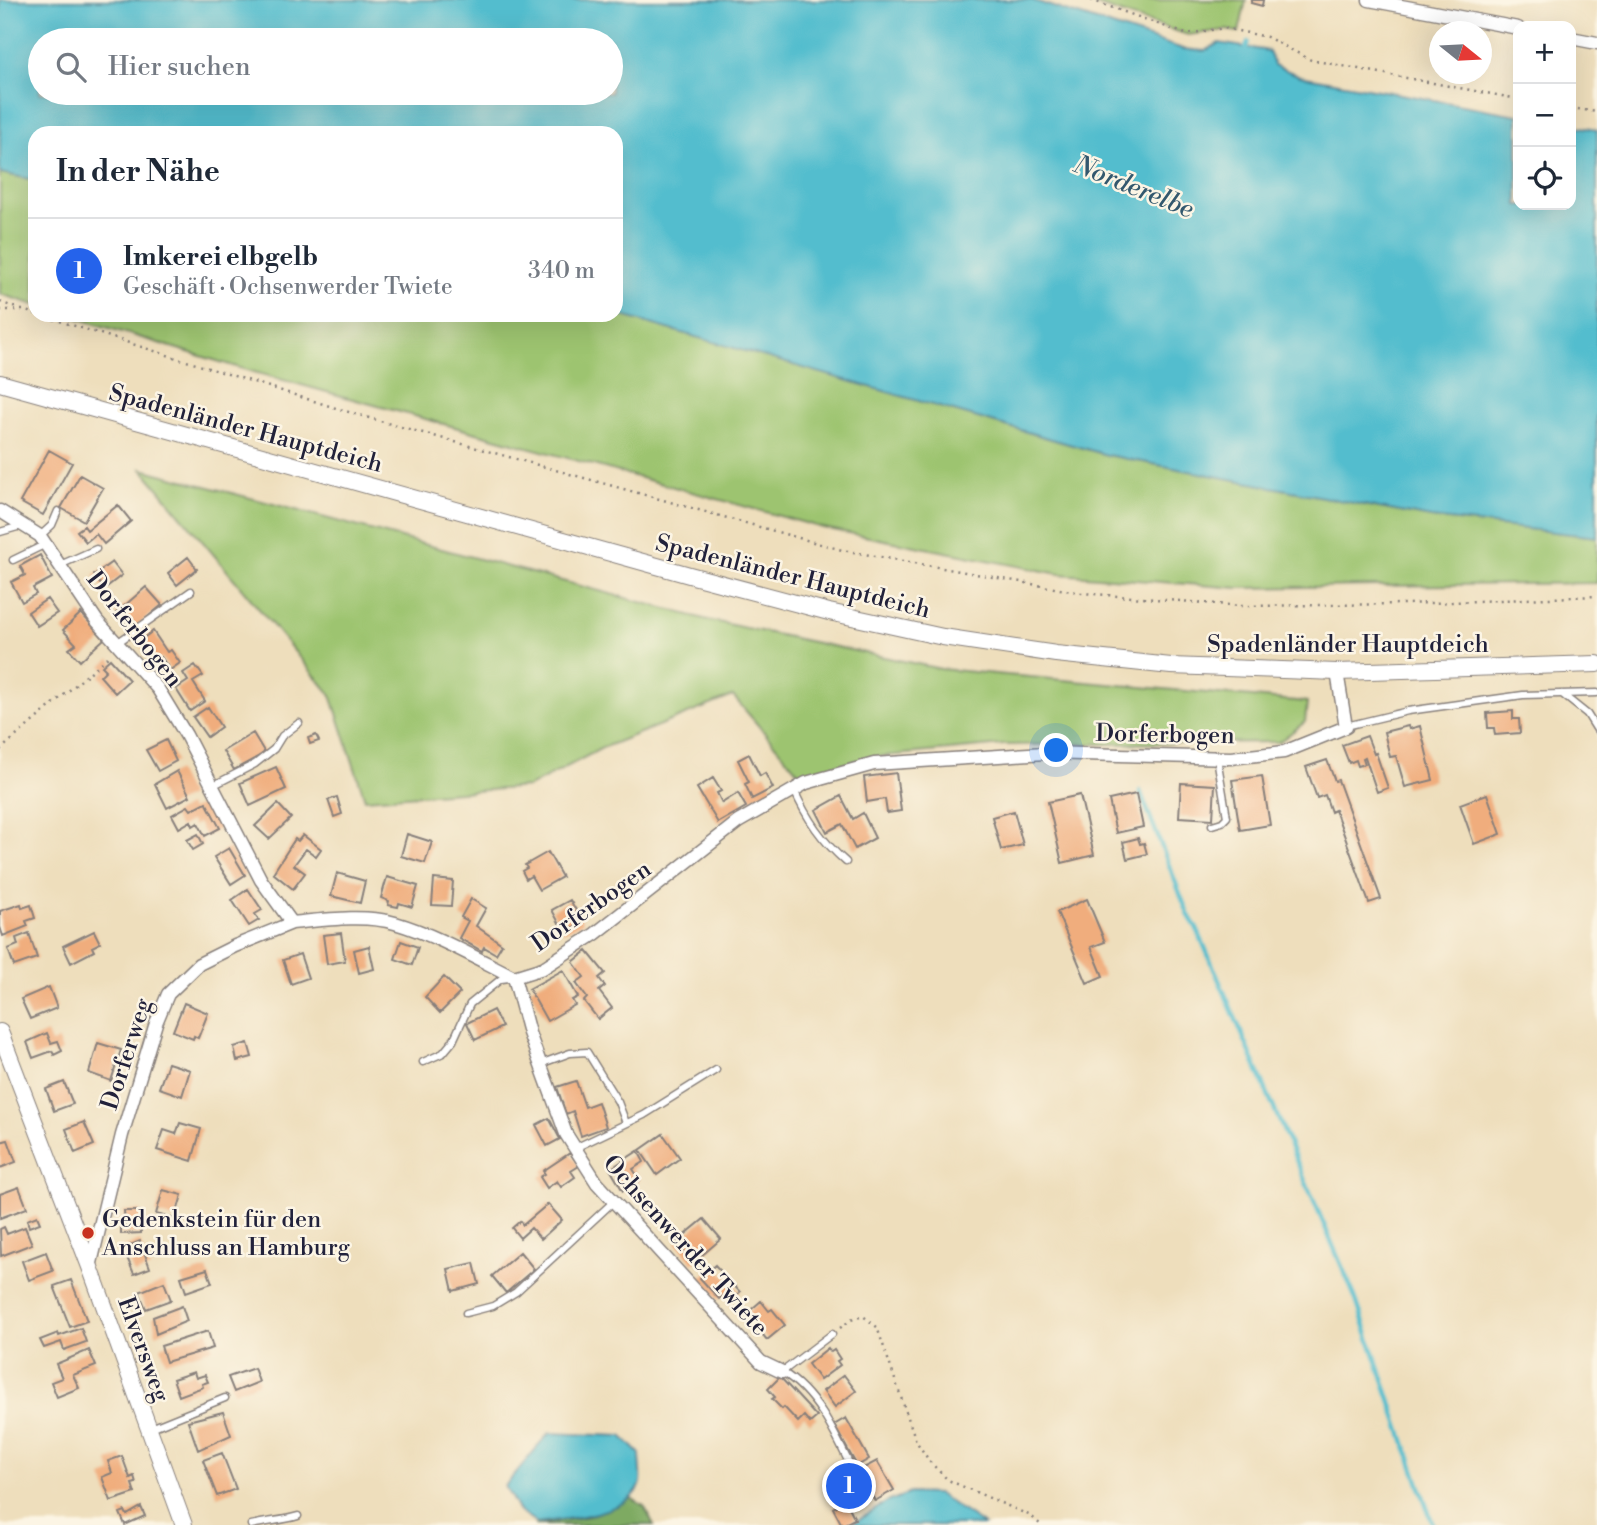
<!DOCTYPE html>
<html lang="de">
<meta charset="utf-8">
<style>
body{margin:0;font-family:"Libre Bodoni",serif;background:#f6f6f7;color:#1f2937}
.controls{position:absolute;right:21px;top:21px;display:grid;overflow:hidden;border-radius:14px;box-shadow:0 7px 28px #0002}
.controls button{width:63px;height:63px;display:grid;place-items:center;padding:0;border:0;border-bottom:2px solid #e0e1e3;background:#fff;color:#1f2937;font:35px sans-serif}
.compass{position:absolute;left:1429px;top:21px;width:63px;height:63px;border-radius:50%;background:#fff;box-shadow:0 7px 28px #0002;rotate:108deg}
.you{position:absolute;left:1057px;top:751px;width:24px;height:24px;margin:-18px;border:5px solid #fff;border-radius:50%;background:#1a73e8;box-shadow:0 0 0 10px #1a73e833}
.badge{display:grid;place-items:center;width:46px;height:46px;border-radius:50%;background:#2563eb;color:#fff;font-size:23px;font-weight:700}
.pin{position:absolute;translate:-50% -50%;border:4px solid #fff;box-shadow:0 2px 7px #0006}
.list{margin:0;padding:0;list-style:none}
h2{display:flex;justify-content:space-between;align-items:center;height:91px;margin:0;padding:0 28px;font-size:30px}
h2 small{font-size:23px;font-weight:400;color:#747a83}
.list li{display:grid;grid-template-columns:46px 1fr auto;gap:21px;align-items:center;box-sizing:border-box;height:105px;padding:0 28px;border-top:2px solid #e0e1e3}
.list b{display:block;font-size:26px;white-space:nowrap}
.list p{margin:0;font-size:23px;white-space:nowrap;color:#747a83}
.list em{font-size:23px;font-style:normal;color:#747a83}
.icon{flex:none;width:38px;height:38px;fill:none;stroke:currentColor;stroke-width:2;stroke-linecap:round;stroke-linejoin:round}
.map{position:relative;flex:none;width:1597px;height:1525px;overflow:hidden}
.search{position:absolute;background:#fff;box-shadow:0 7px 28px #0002;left:28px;top:28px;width:595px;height:77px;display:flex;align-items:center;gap:18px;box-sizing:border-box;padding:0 24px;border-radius:38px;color:#747a83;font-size:26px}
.panel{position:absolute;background:#fff;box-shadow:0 7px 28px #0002;left:28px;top:126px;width:595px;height:196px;border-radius:21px}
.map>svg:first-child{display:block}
.green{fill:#9dc46f;stroke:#607355;stroke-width:2}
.forest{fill:#7eaa62;stroke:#50664e;stroke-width:2}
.water{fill:#52bdce;stroke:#3a7084;stroke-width:2;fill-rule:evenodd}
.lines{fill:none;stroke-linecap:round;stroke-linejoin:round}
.stream{stroke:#52bdce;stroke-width:4.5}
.building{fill:#f0ad7d}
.service-casing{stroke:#88807c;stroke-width:9}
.minor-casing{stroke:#88807c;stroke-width:15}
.tertiary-casing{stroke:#88807c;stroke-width:18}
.path{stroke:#88807c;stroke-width:2.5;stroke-dasharray:2 5;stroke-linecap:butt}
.service{stroke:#fff;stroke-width:6}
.minor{stroke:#fff;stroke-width:12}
.tertiary{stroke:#fff;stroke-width:16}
.poi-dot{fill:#c8321e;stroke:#fcf5e5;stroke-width:2.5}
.labels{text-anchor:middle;stroke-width:5;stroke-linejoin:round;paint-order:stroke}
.street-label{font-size:24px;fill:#22223b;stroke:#fcf5e5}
.poi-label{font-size:24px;fill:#22223b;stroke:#fcf5e5;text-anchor:start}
.water-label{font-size:26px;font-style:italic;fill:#33586e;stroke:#fcf5e5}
</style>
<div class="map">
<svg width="1597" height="1525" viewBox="0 0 1597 1525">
<rect width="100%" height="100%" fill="#fcf5e5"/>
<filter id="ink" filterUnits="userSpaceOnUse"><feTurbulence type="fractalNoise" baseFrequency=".0143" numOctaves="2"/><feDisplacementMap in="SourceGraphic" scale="14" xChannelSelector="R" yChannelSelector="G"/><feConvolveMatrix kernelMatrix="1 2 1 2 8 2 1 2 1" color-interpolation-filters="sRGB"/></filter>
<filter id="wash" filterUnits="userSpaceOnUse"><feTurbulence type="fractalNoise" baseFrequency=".00686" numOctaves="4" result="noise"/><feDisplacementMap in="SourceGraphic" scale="28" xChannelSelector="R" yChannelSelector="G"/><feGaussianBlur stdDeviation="1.57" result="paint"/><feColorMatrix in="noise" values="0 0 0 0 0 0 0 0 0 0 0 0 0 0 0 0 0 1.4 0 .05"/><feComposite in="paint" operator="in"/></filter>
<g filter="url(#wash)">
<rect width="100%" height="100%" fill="#eedebc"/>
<!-- green -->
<path class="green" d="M1081,0H1246L1239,32L1226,30L1188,35Z
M0,173L35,180V305L0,294Z
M616,314L1107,455L1431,518L1597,537V583L1238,588L1059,574L823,528L243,369L67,315Z
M142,469L708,620L941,669L1307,702L1305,722L1279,742L1003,745L874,757L799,773L733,696L602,748L529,787L365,799L331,695Z"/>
<!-- forest -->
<path class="forest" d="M631,1498L644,1506L654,1525H535L589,1516Z"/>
<!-- water -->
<path class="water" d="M0,0H1032L1183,49L1205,51L1219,43L1269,51L1274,65L1300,76L1518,115V205H1571V125L1597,130V537L1431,518L1107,455L616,314V133H35V180L0,173ZM40,40H611V93H40Z
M549,1433L622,1436L640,1454C640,1463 642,1473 641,1482C636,1513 562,1520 537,1523L518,1510L505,1486Z
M910,1493L938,1494L984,1525H850L887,1502Z"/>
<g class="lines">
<!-- stream -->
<path class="stream" d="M1246,47L1248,42
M1140,791L1188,914L1197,929L1355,1297L1433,1525"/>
</g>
<g id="blocks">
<!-- building -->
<path class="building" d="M1252,0H1263L1262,6L1251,3Z
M49,450L72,463L43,515L20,502Z
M80,475L103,488L84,521L61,508Z
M118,505L131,521L104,544L96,534L86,542L77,531L84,526L87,530Z
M40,555L52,578L33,588L36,594L22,602L11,582L25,575L20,566Z
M188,557L197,569L177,585L168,573Z
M112,562L122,575L104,589L94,575Z
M146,587L162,605L131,631L116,613Z
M47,599L57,613L37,626L28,612Z
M81,613L104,639L80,661L69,649L76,644L63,630Z
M153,631L167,652L171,650L180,663L170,670L161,657L153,663L138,642Z
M110,659L129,680L115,693L100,676L106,670L102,666Z
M195,665L203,676L193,682L205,701L190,711L176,689L188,681L183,673Z
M208,707L221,727L207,737L193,717Z
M1513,711V719H1519L1520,733L1495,735L1494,728H1488L1487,713Z
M1408,726L1409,729L1420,726L1433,780L1405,787L1396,756L1390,757L1384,732Z
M253,733L265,753L234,770L223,751Z
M316,735L319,741L310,744L308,738Z
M1367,736L1374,754L1376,753L1388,788L1377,792L1365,757L1363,758L1365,764L1358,766L1356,760L1349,763L1342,745Z
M166,740L176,761L158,771L146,750Z
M749,754L760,776L765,773L773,788L752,799L745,784L749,782L738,760Z
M1327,760L1335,781L1338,780L1381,899L1369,903L1335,810L1331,812L1325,795L1317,798L1306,767Z
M276,767L286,789L250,806L240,783Z
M177,771L190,796L167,808L155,784Z
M896,773L901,811L887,813L885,799L867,802L864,777Z
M1262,776L1270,825L1240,830L1232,780Z
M713,778L721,791L717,793L722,803L738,793L746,807L718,823L697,788Z
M1181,783L1215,785L1213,819L1179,817Z
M1136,794L1143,827L1116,833L1109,800Z
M1487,794L1501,834L1474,844L1460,804Z
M1080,795L1094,855L1062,863L1048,802Z
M841,796L853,819L863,813L875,838L855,849L842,824L827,832L816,810Z
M337,797L342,814L334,817L328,800Z
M206,802L220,828L205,836L198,823L193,826L191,821L179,828L172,815L188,806L191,810Z
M278,804L291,818L269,839L255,826Z
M1014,811L1023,845L1001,850L992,817Z
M198,834L203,844L193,850L187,840Z
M407,834L432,842L425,863L401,856Z
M303,835L321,849L316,856L306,849L294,865L305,873L293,889L273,873L295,839L298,841Z
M1138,838L1140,844L1144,843L1147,854L1127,859L1123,842Z
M229,848L245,875L231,884L214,857Z
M548,852L562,877L539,890L531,876L526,879L522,871L527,868L525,865Z
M337,873L365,881L360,903L331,896Z
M387,877L418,886L412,907L399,903L398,907L388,905L389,901L381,898Z
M434,879L453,881L451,906L432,905Z
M248,889L262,910L255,914L259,920L249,926L232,900Z
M471,899L486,908L476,926L502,944L496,954L484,947L482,951L459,938L468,921L461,917Z
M1087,899L1105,942L1091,947L1103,976L1087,983L1057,912Z
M570,900L583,922L564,932L552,910Z
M21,904L22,908L31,905L35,918L26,921L28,926L3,936L0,927V911Z
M94,931L100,943L92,947L94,951L71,963L63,946Z
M29,933L37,958L14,966L8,949L18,945L16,938Z
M341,933L345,961L327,964L323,935Z
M401,941L418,947L412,965L395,959Z
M369,946L374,969L359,973L354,950Z
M587,951L605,973L599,978L605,986L599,991L612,1008L598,1019L584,1001L587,998L576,983L584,977L573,962Z
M300,954L308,978L291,984L283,960Z
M563,970L578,997L572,1000L575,1005L547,1021L529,989Z
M444,977L460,993L440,1013L425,997Z
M49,987L57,1008L30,1019L21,999Z
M184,1003L208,1013L198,1038L194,1036L193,1039L173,1031Z
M493,1010L502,1027L475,1040L467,1023Z
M47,1033L51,1043L58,1041L62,1051L54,1055L52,1051L33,1058L27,1042Z
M98,1043L121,1050L111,1081L89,1073Z
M248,1043L252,1057L237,1061L234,1047Z
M168,1063L190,1070L182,1096L159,1088Z
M576,1081L585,1107L598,1102L606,1127L581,1136L573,1111L566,1114L557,1087Z
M64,1082L73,1104L54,1111L46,1089Z
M549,1118L560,1139L547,1146L536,1125Z
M84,1122L94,1145L75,1153L66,1129Z
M180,1123L201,1129L192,1161L157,1150L164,1130L176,1134Z
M663,1134L680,1158L657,1175L640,1150Z
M8,1140L16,1162L0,1168V1142Z
M638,1151L644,1162L633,1169L640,1180L623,1191L610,1169Z
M570,1153L579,1166L571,1171L575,1177L561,1187L557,1181L547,1188L540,1177L545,1174L543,1171Z
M19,1187L27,1208L0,1218V1194Z
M163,1190L182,1195L175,1219L156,1214Z
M548,1204L562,1220L541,1239L531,1228L520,1238L512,1228L520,1221L523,1225Z
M124,1211H140L141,1233L121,1234V1225H125Z
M37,1216L40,1223L29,1227L27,1220Z
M704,1219L721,1239L693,1263L676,1242Z
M4,1227L7,1234L25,1227L32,1244L1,1256L0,1229Z
M140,1241L150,1268L134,1274L123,1248Z
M46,1252L53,1271L29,1280L22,1261Z
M520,1252L534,1269L506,1293L492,1276Z
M474,1263L479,1284L453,1291L448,1269Z
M715,1265L740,1292L732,1300L727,1293L719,1299L700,1278Z
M207,1269L212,1283L186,1292L181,1277Z
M71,1280L87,1321L70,1327L54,1286Z
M164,1282L171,1300L146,1309L139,1292Z
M761,1301L769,1311L772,1309L785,1325L767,1340L746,1314Z
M182,1306L187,1321L156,1334L153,1317Z
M81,1328L86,1342L64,1350L61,1342L44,1348L40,1340L58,1333L59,1336Z
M208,1331L213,1348L166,1362L161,1346Z
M828,1348L831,1352L834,1350L840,1359L837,1361L840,1365L820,1380L808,1364Z
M89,1350L96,1366L73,1375L79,1388L57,1397L51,1382L62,1378L56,1364Z
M254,1368L259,1382L234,1392L228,1377Z
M194,1372L196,1378L205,1375L208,1382L202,1384L203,1387L179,1396L173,1379Z
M844,1375L856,1391L835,1407L823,1391Z
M780,1377L817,1417L810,1423L804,1416L798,1422L784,1407L782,1409L772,1399L775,1397L768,1389Z
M223,1412L231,1435L198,1450L188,1421Z
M846,1418L869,1459L857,1466L834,1425Z
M222,1453L236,1489L217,1496L203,1460Z
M122,1456L130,1478L134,1476L136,1483L132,1484L135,1493L111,1501L102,1477L112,1473L108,1461Z
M877,1461L894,1490L875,1501L858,1471Z
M846,1501L855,1519L842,1525L833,1508Z
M141,1507L145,1516L125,1525L120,1513L125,1511L127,1515Z"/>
</g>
</g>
<g filter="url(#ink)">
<use href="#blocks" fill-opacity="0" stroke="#88807c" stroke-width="2"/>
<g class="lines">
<!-- service casing -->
<g class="service-casing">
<path id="service" d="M0,532L21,526
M40,536L52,525L58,511
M13,560L46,544
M60,565L96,549
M117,643L191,591
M1562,694L1587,714L1597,730
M1346,726L1408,711L1523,695L1597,693
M212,786L255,764L274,749L282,736L299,723
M794,790C807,819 822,841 846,862
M1212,825L1222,822L1227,817L1217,758
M423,1062L443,1053L453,1041L470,1004L501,979L509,978
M540,1064L570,1053L587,1052L618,1102L626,1123
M575,1148L644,1115L716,1070
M466,1313L493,1306L516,1292L613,1202
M832,1334L782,1372C823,1396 842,1451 863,1492
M151,1428L225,1398
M251,1525C267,1521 282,1521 298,1516"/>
</g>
<!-- minor casing -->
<g class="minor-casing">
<path id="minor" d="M1369,0L1518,28
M1571,38L1597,43
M0,511L40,536L97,621L158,689L186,735L261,880L292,923C323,920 365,914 395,923C436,935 476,958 514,977L543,968L595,934L738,822L806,783L874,764L1045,753L1231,758L1284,752L1346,727L1337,672
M514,977L529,1033L566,1134L597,1183L761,1362L782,1372
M90,1267L122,1135L156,1023L168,994L199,964L235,946L292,923"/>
</g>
<!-- tertiary casing -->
<g class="tertiary-casing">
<path id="tertiary" d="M0,383L693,576L829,612L943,637L1056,654L1171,666L1337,672L1597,664
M0,1032L90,1267L184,1525"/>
</g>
<!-- path -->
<path class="path" d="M1091,0L1186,34L1224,28L1267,37L1311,60L1518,99
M1571,108L1597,112
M0,302L19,309
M0,310H23L35,314
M40,315L355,414L842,550L1082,593L1241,606L1406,604L1597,596
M0,750L109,656
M840,1328L851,1320L863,1316L877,1327L916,1441L930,1462L948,1480L1031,1516L1041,1525"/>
<!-- service -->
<use href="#service" class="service"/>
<!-- minor -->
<use href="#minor" class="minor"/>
<!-- tertiary -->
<use href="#tertiary" class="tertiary"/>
</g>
</g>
<!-- markers -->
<circle class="poi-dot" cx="88" cy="1233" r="7"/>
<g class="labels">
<!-- street labels -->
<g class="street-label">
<text transform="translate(246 428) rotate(15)" y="8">Spadenländer Hauptdeich</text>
<text transform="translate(793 576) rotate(14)" y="8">Spadenländer Hauptdeich</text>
<text transform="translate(135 629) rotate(52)" y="8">Dorferbogen</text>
<text x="1348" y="652">Spadenländer Hauptdeich</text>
<text transform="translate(1165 734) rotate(1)" y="8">Dorferbogen</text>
<text transform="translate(591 906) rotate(-35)" y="8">Dorferbogen</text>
<text transform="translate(126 1054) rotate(-72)" y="8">Dorferweg</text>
<text transform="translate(686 1245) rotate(48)" y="8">Ochsenwerder Twiete</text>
<text transform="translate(144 1349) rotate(70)" y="8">Elversweg</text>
</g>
<!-- poi labels -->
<g class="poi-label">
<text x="102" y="1227">Gedenkstein für den<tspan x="102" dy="28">Anschluss an Hamburg</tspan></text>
</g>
<!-- water labels -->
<g class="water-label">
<text transform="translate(1134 186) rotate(22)" y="9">Norderelbe</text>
</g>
</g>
</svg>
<div class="controls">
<button>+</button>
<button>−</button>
<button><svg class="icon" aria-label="locate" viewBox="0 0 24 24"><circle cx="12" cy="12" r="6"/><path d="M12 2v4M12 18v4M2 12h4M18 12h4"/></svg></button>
</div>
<svg class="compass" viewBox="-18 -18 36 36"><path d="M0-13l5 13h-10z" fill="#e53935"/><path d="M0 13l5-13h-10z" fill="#747a83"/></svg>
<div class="you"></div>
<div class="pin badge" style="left:849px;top:1486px">1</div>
<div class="search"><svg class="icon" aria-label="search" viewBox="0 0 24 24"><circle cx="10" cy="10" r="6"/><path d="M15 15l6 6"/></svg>Hier suchen</div>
<section class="panel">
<h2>In der Nähe<small></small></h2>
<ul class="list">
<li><span class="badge">1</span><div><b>Imkerei elbgelb</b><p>Geschäft · Ochsenwerder Twiete</p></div><em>340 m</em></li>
</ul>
</section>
</div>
